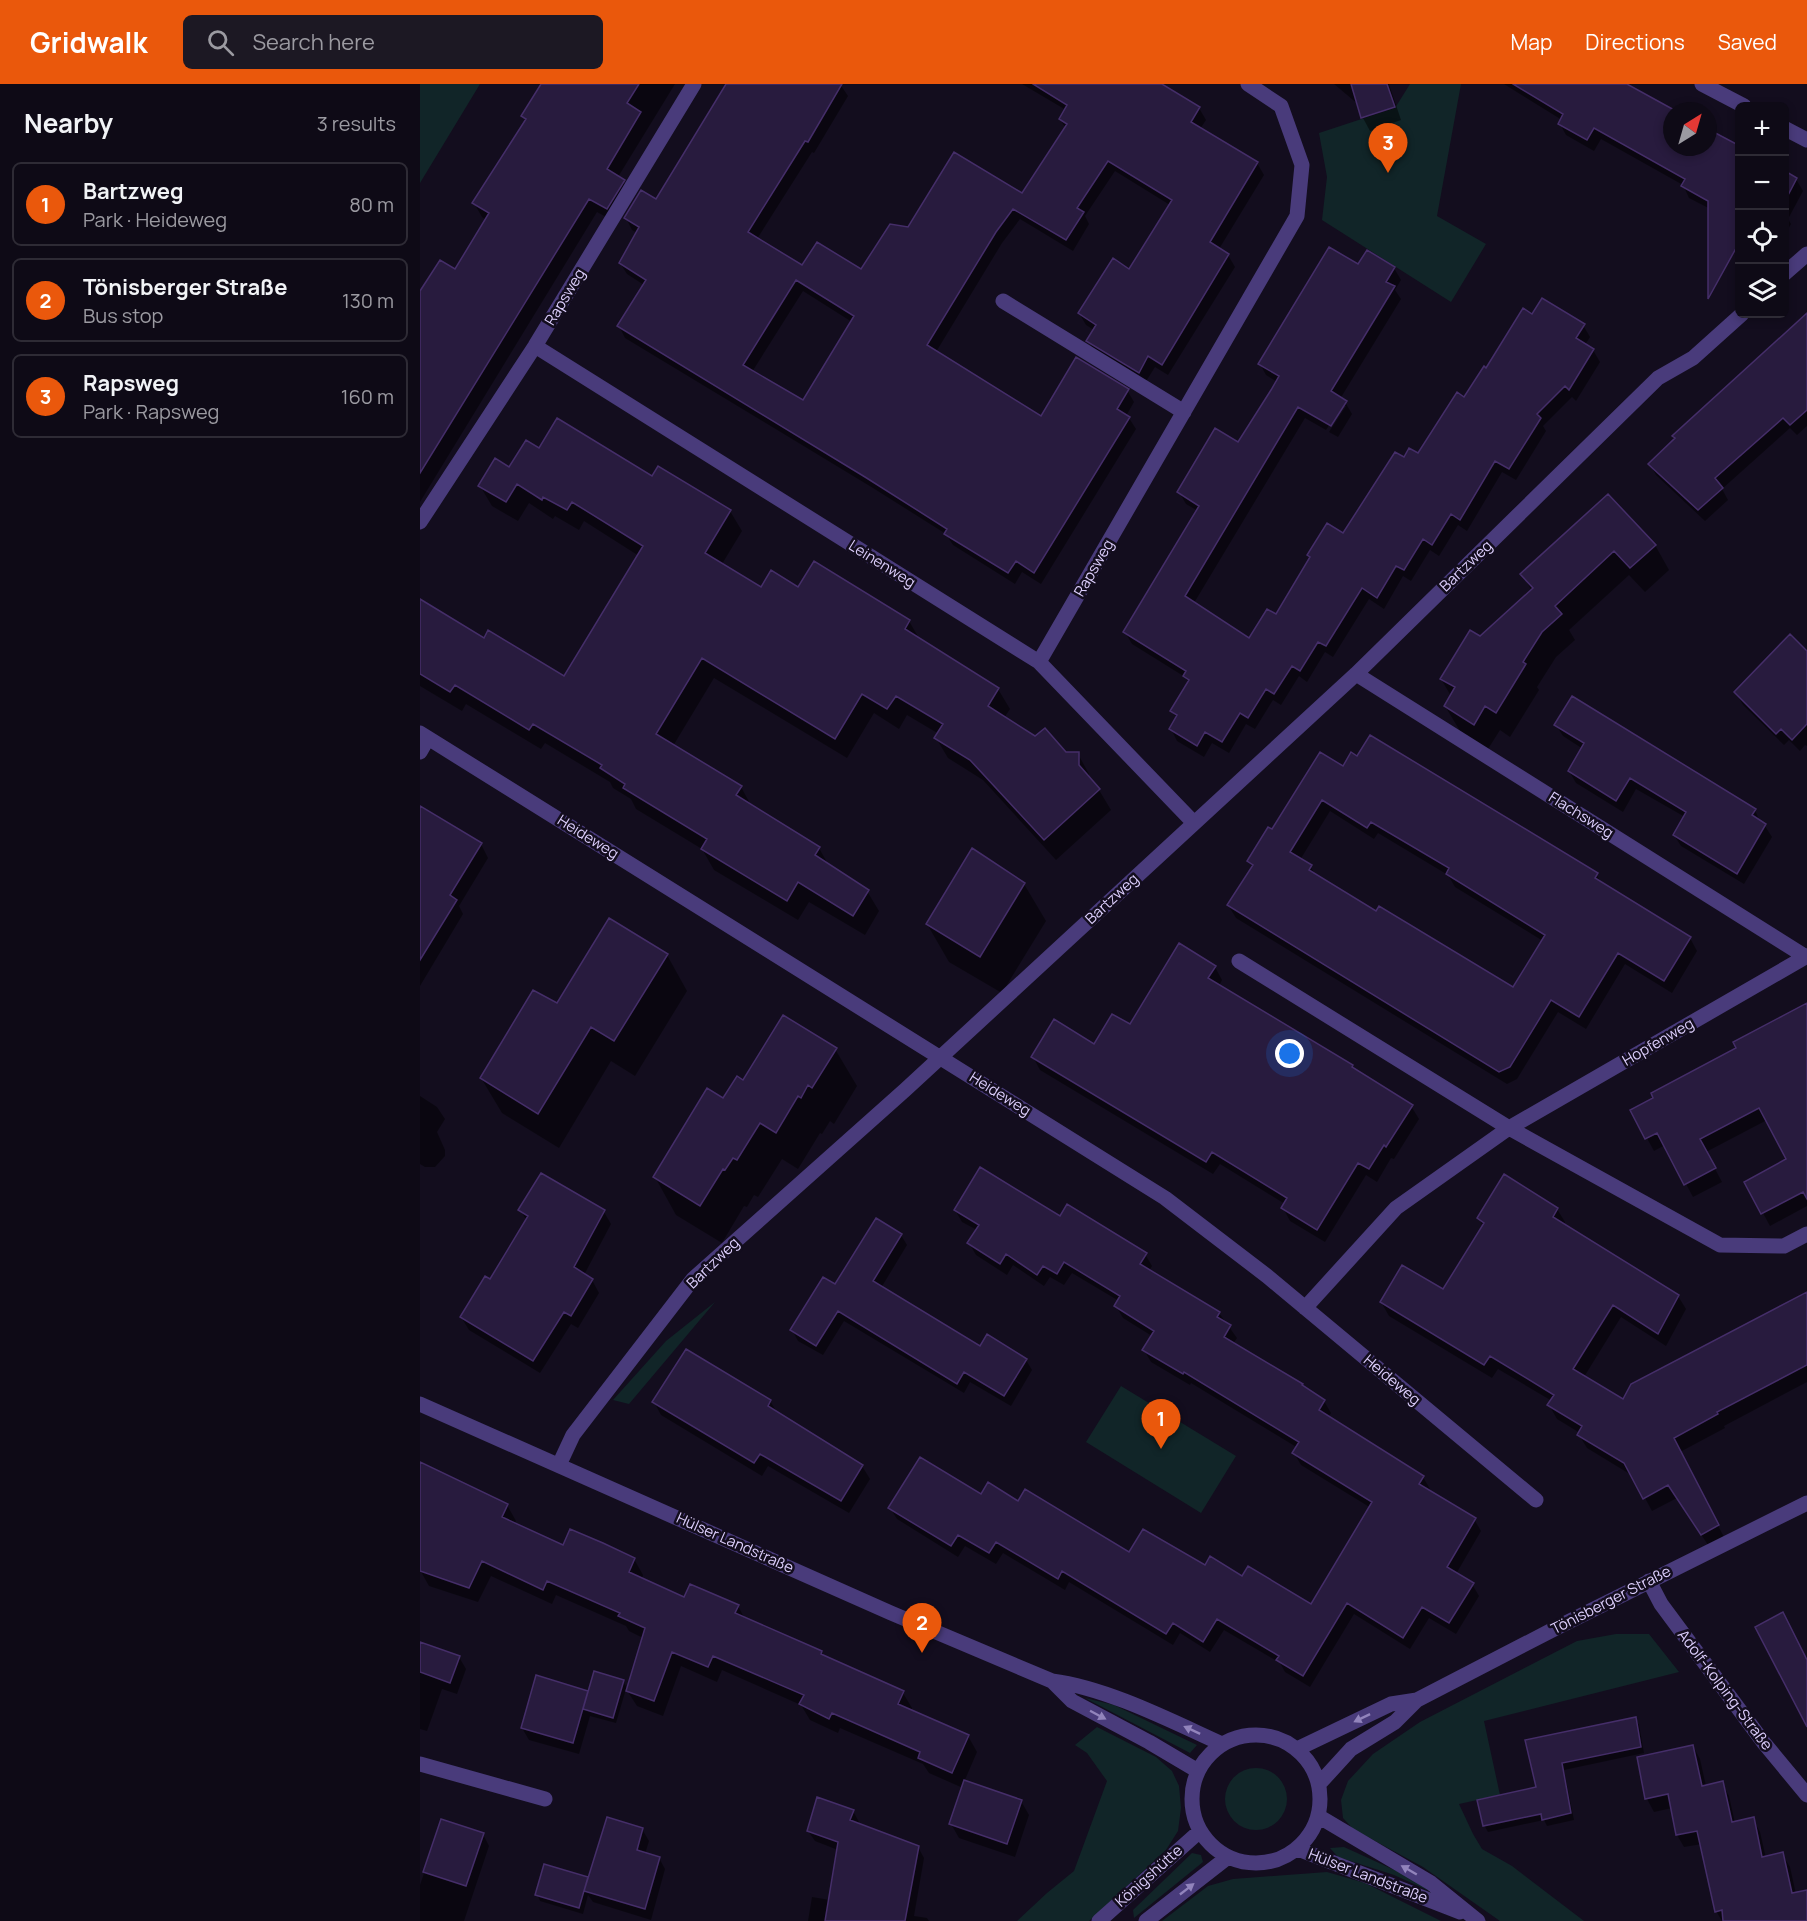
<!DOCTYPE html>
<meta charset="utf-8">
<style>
body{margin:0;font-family:Manrope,sans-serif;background:#1c1823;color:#f1f3f6}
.controls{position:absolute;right:18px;top:18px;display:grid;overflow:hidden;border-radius:9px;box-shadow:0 3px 9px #0003}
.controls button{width:54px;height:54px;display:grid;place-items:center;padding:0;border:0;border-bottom:2px solid #2e2b35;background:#0e0a16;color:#f1f3f6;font:30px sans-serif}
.compass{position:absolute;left:1243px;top:18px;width:54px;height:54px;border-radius:50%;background:#0e0a16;box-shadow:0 3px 9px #0003;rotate:37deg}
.you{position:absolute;left:870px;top:970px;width:21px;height:21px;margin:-15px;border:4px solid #fff;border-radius:50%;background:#1a73e8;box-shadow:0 0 0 9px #1a73e833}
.badge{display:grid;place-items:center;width:39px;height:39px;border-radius:50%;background:#ea580c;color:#fff;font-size:20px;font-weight:700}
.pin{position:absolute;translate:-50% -50px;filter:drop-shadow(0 2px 3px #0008)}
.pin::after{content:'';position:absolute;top:32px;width:21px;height:18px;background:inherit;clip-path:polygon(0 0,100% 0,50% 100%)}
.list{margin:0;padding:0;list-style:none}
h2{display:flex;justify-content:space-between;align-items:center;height:78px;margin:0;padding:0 24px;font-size:26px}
h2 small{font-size:20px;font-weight:400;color:#9b9aa1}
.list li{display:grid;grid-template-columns:39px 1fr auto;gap:18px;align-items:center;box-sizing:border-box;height:84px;margin:0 12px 12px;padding:0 12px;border:2px solid #2e2b35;border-radius:9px}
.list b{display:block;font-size:22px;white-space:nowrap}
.list p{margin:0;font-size:20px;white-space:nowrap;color:#9b9aa1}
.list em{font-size:20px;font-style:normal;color:#9b9aa1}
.icon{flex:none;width:33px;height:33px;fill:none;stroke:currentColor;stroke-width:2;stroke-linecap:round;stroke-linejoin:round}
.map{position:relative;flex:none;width:1387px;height:1837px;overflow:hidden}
header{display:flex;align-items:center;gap:36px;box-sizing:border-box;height:84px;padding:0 30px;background:#ea580c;color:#fff}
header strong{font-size:28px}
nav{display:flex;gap:33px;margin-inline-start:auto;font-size:21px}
.search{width:420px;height:54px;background:#1c1823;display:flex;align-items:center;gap:15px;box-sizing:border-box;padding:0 21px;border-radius:9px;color:#9b9aa1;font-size:22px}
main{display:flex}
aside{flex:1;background:#0e0a16}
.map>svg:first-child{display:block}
.green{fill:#112528}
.shadow{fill:#0007;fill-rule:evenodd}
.building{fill:#281b3e;stroke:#452e69;stroke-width:1.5;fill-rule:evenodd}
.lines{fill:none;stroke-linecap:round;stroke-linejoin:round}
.minor{stroke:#493b7b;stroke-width:15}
.oneway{fill:#9284bc}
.labels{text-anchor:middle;stroke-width:5;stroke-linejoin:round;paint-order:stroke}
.street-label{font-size:15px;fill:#dccefc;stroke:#130d1e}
</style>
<header>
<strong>Gridwalk</strong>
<div class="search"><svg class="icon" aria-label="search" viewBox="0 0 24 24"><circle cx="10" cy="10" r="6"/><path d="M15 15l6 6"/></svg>Search here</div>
<nav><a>Map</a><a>Directions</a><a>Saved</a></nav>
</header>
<main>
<aside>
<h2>Nearby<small>3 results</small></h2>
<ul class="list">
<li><span class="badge">1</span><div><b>Bartzweg</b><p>Park · Heideweg</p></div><em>80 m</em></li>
<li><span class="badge">2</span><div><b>Tönisberger Straße</b><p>Bus stop</p></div><em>130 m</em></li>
<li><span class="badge">3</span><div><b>Rapsweg</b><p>Park · Rapsweg</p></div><em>160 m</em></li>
</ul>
</aside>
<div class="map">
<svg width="1387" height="1837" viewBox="0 0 1387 1837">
<rect width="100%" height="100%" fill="#130d1e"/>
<!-- green -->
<path class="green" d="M0,0H60L0,99Z
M990,0H1041L1017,132L1066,160L1031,218L902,136L907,93L899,49L975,24Z
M295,1218L209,1320L193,1316L246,1257Z
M701,1302L816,1372L781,1429L666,1358Z
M1196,1550H1229L1259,1588L1064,1637L1080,1711L1039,1720L1053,1750L1062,1765L1092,1782L1164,1837H1080L1003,1783L933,1745L923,1734L921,1716L928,1697L953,1670L1000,1638L1157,1557Z
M665,1614L694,1621L777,1661L770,1669Z
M677,1643L736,1673L752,1687L759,1702L761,1724L758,1747L746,1766L669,1837H597L627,1809L654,1787L687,1697L667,1669L655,1661Z
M805 1715a31 31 0 1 1 62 0a31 31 0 1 1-62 0Z
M924,1763L981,1789L1016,1810L974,1791L918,1773L910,1764Z
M772,1769L781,1771L783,1778L714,1834L713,1826Z
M907,1788L945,1799L1021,1837H742L788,1802L813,1795Z"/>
<!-- shadow -->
<path class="shadow" d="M124,0H255L198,93L203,97L212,111L195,138L177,128L0,418V211L35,187L66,136L62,133L54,119L106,38L103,32Z
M308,0H420L428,12L394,69L392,68L337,155L383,183L441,188L489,145L603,111L646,45L640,35L646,26L602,0H739L779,24L786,36L780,45L837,79L844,91L799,165L808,171L815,183L748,291L735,283L725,299L675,268L668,257L674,246L666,241L659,229L710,187L750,121L695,87L665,132L669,140L653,167L600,135L582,159L516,268L621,334L707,306L714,318L706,332L709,334L716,345L621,500L602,488L595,500L533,461L526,450L453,404L205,254L199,242L224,201L207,190L200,179L217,149L212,146L206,134L236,117ZM383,207L432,238L384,318L332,288Z
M914,0H969L981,36L950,47L943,34L939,21Z
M1084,0H1204L1252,28V63L1304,132L1269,114L1263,101L1181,55L1174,67L1146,51L1140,40L1142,36Z
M1364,89L1376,95L1383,107L1368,135L1371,140L1364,152Z
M939,182L974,184L981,196L975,206L981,215L920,315L925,318L932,330L918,353L909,348L926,322H922L906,346L885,334L774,519L830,556L856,532L891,474L889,471L924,451L984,375L998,371L1113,232L1163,241L1170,253L1165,261L1173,266L1180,278L1156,317L1152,313L1123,342L1126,347L1096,396L1082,388L1047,447L1038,441L1019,472L1010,466L991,497L983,492L964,525L949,515L913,573L905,568L887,598L879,592L861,621L853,616L835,645L826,640L809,669L792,659L784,673L757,657L751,645L757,635L752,627L769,599L765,593L712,560L705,548L778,427L766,420L759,408L818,360L857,298L846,291L840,280Z
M1387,230V342L1377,351L1370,344L1302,405L1308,416L1285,437L1236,391L1230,380L1256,355L1254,352Z
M120,366L233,394L310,427L322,447L302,480L341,505H379L489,537L500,556L578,605L590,625L584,634L615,654L646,669L658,670L669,690V695L679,706L691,726L636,776L563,696L528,674L516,654L519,650L487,631L479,645L454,629L427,674L294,594L253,662L321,703L332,723L399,764L409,782L447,807L459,827L445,851L389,818L378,836L294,786L282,765L216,725L211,715L193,704L190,698L125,659L121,665L46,620L42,627L0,602V517L64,556L144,594L219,472L164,437L159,446L135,432L133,435L109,419L98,437L72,422L60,402Z
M1188,412L1235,461L1249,486L1225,508L1209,491L1149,546L1155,556L1136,573L1117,603L1119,606L1090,653L1080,646L1068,665L1040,647L1025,622L1031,612L1021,595L1060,554L1112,507L1102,490Z
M1387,567V662L1385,661L1380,667L1369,656L1364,661L1323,621L1316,609Z
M1136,641L1335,726L1340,738L1345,742L1352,753L1324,800L1261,762L1254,751L1265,733L1216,705L1203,728L1156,699L1149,687L1163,665L1143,652Z
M923,684L1176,790L1182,800L1270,854L1277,867L1252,909L1205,880L1166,945L1138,928L1097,995L1087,1000L816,834L808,821L833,784L829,777L852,747ZM910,727L954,755L958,749L1028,791L1035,803L1123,857L1094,905L956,829L896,792L890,782L880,776Z
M0,739L61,760L68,774L39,822L43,830L0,902Z
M604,800L626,837L582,909L529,878L507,840Z
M247,871L267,907L215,992L191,977L139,1064L82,1029L61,994L138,921Z
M795,883L802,896L799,902L932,982L934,986L991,1022L999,1035L974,1075L971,1074L957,1098L946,1091L905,1158L870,1137L863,1124L865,1120L800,1080L793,1090L620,986L613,973L675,962L710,942Z
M1387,920V1122L1350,1142L1326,1098L1368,1076L1347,1036L1286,1068L1302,1098L1273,1113L1245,1061L1234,1067L1212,1027L1318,965L1315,958Z
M415,965L437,1002L414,1040L410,1037L402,1050L400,1049L378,1085L362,1075L338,1113L334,1111L327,1123L324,1122L302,1159L256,1131L235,1093L304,1016L323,998Z
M0,1012L17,1023L25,1035L17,1048L25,1066V1072L15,1083H5L0,1080Z
M1137,1125L1145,1138L1144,1141L1258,1212L1266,1225L1246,1262L1201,1233L1164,1293L1204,1317L1213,1301L1387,1209V1298L1304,1342L1305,1344L1260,1368L1305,1455L1290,1464L1257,1414L1232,1427L1213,1392L1167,1364L1159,1351L1160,1349L1137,1335L1129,1321L1132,1317L1078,1285L1072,1294L969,1232L961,1218L1023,1208L1063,1143L1059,1134Z
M100,1126L184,1128L191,1140L164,1191L172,1196L179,1209L158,1244L151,1240L120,1289L49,1246L41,1233L70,1197L107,1137Z
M535,1126L640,1134L725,1170L732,1182L729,1187L799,1229L817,1254L813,1260L904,1317L911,1329L908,1334L1003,1393L1010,1405L1009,1407L1054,1435L1061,1447L1036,1490L1052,1500L1059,1512L1036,1550L1009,1534L990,1565L934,1530L890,1603L865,1588L860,1579L804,1546L790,1568L760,1549L753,1561L649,1498L645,1506L583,1469L576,1480L545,1462L538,1473L477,1435L470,1424L561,1412L598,1419L709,1470L785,1483L822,1494L891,1522L951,1424L881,1381L874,1369L878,1364L771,1299L770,1301L731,1278L724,1266L732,1252L703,1234L696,1222L699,1217L652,1189L644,1201L630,1193L624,1202L593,1181L587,1191L556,1171L549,1159L557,1146L542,1138Z
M481,1151L487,1161L461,1204L560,1264L606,1276L612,1286L591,1322L550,1298L544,1309L424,1237L403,1271L378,1257L372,1246L416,1202Z
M350,1317L358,1330L442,1382L450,1395L429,1429L348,1382L342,1392L241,1331L234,1318Z
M0,1381L87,1421L96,1437L94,1441L143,1463L214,1475L223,1491L222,1495L265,1515L318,1522L325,1535L401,1568L403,1572L483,1609L492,1624L491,1627L548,1652L557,1668L544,1698L601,1717L609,1731L595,1773L539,1754L531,1740L543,1704L509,1689L503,1680L420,1644L418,1649L390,1636L381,1621L302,1586L297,1598L261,1582L243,1632L217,1622L206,1605L196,1639L170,1632L159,1670L109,1656L102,1644L167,1608L169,1611L203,1597L208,1606L223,1554L209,1547L206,1542L136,1511L132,1520L71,1492L58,1518L9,1502L0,1486Z
M0,1560L39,1573L46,1585L37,1610L22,1605L7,1647L0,1645Z
M1215,1634L1219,1641L1224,1669L1144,1686L1154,1736L1127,1742L1124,1736L1068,1748L1064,1741L1118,1704L1107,1657Z
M1273,1662L1280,1675L1286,1702L1302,1699L1309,1712L1315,1739L1333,1735L1340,1748L1346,1774L1362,1770L1370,1783L1376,1810L1387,1807V1837H1302L1296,1827L1282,1760L1264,1763L1257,1751L1252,1724L1234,1728L1227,1715L1219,1674Z
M433,1727L439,1738L438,1741L498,1763L504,1774L494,1832L507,1834L509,1837H388L392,1813L410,1816L418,1766L395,1757L388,1747Z
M22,1737L63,1750L69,1762L44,1837H0V1801Z
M222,1745L229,1757L225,1770L239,1774L245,1785L231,1836L173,1818L168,1811L163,1830L120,1817L117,1810L167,1795L169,1798Z"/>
<!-- building -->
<path class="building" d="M121,0H219L207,19L221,28L187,85L205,96L187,125L169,115L0,389V207L20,176L35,185L69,129L52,119L106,35L101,32Z
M306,0H422L388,58L385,57L328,148L382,181L397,158L441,185L470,140L488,143L534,68L602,109L647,40L639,35L647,21L613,0H742L780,23L771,38L838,78L790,158L809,170L742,281L728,272L719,289L666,257L676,241L658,229L693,174L709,185L752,116L688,77L657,124L664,128L646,156L593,125L576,148L507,261L621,332L656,273L709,305L697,325L710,333L614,489L596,477L588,489L524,450L527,445L445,393L197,242L226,196L199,179L219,143L204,134L221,106L236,115ZM376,196L434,232L383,316L323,281Z
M931,0H967L975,23L941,34Z
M1093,0H1207L1256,27H1252V63H1288V45L1320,62V157L1288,215V117L1261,102L1265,95L1174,44L1167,56L1138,40L1143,30Z
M1365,87L1377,94L1365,117Z
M909,163L938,180L947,166L975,183L966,198L975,202L911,307L927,317L911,342L878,323L765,512L829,554L847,525L856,530L890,473L887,471L907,439L923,449L975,368L984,373L989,364L998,369L1037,308L1044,313L1064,282L1066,284L1103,224L1112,230L1122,214L1165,240L1156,254L1174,265L1149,306L1145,302L1117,330L1121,334L1089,385L1075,377L1040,436L1031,430L1012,461L1003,455L984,486L976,482L957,514L942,504L906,562L898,558L880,587L872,582L854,610L846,605L828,634L820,629L802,658L785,648L777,662L749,645L757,631L750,627L769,596L763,592L766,587L703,548L779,422L757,408L795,344L818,358L851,306L859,292L838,280Z
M1387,229V326L1370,341L1363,334L1295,394L1303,404L1278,426L1228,380L1255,354L1252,352Z
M137,334L232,392L238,382L311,426L285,469L341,503L351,486L378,503L394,477L490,536L485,545L579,604L568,622L615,652L625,644L646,668H659V681L680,705L624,756L550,676L514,654L523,640L476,612L467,625L442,610L415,655L282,574L236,650L322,702L316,711L400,763L395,771L449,806L433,832L378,798L367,817L281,765L287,755L203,704L205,700L180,684L182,681L113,640L109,646L35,601L30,608L0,590V515L64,554L68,546L144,592L223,462L152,418L147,426L123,413L122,416L97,400L86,418L58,402L75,374L89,383L106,356L119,364Z
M1188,410L1236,461L1210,484L1194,467L1135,522L1142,530L1122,548L1103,578L1106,580L1076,629L1065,622L1054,641L1024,622L1035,603L1020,595L1050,546L1060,552L1113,504L1100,490Z
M1370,550L1387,567V640L1372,656L1361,645L1356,650L1314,608Z
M1152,612L1336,725L1332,731L1346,740L1317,790L1253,751L1266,728L1210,694L1196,717L1148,687L1164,659L1134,641Z
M950,651L1178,789L1175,794L1271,853L1244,897L1198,869L1159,933L1131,916L1090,983L1079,988L807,821L833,781L827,777L848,743L852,745L900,668L923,682L931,668L937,672ZM902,716L947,744L951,738L1029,784L1026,790L1125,851L1093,903L959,822L956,827L889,786L892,781L870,768Z
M0,722L62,759L30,811L37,816L0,876Z
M552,764L605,799L560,873L506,840Z
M189,834L248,870L194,957L171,943L118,1030L60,994L113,906L137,919Z
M759,859L796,882L788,894L933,981L932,983L993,1021L966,1063L964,1061L949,1085L938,1079L897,1146L861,1124L867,1114L792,1068L786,1078L611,973L634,935L674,960L692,930L710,940Z
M1387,919V1115L1383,1108L1341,1130L1324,1098L1366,1075L1339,1024L1280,1055L1296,1084L1264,1101L1237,1049L1225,1055L1210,1026L1233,1014L1231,1009L1316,964L1313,958Z
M363,931L417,964L392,1004L388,1001L381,1014L378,1012L356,1049L340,1039L317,1076L313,1074L305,1086L303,1085L280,1122L233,1093L287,1004L303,1014L317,992L323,996Z
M560,1083L640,1132L647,1120L727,1169L720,1180L800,1228L797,1233L811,1241L804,1253L883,1300L882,1301L905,1316L899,1326L1004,1392L999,1400L1056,1434L1027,1483L1054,1499L1029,1539L1002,1523L983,1554L927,1519L883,1592L856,1576L859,1572L797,1535L783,1558L753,1539L746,1550L642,1487L638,1495L576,1458L569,1469L538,1451L531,1462L468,1424L500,1373L561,1410L568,1398L598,1417L605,1405L709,1468L723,1445L785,1481L790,1472L822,1492L828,1482L891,1520L952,1418L872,1369L879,1358L764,1288L763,1290L722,1266L734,1247L694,1222L700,1212L644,1178L637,1190L623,1182L617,1191L586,1170L580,1180L547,1159L559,1141L534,1126Z
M121,1089L185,1126L154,1183L173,1195L151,1232L144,1228L113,1277L40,1233L65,1192L70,1195L108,1132L98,1126Z
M1084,1090L1138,1124L1133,1133L1259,1211L1238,1250L1193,1221L1153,1285L1203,1315L1211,1300L1387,1208V1281L1297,1328L1298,1330L1254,1354L1299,1441L1281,1451L1248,1401L1223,1415L1204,1379L1157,1351L1162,1342L1127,1321L1134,1311L1070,1272L1064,1281L960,1218L982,1181L1023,1205L1064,1139L1057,1134Z
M456,1134L482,1150L453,1197L560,1262L567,1250L607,1275L584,1312L544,1288L537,1300L418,1227L396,1262L370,1246L403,1193L415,1200Z
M266,1265L351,1316L348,1322L443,1381L421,1417L340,1370L334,1379L232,1318Z
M0,1378L88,1420L82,1433L143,1461L150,1445L183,1459L215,1474L209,1488L264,1513L270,1500L319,1521L315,1529L402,1567L401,1570L484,1607L478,1620L549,1651L532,1689L498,1674L500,1668L412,1629L409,1635L379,1620L384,1611L293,1572L288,1583L252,1568L234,1617L206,1607L225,1544L198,1532L200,1529L127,1497L123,1506L62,1477L49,1504L0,1487Z
M1363,1528L1387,1576V1643L1335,1543Z
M0,1558L40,1572L30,1599L0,1588Z
M174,1587L204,1596L193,1634L163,1625Z
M116,1591L168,1607L153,1659L101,1644Z
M1216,1633L1221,1663L1142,1679L1151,1729L1122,1736L1121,1730L1063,1742L1057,1716L1116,1703L1105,1656Z
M1273,1661L1282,1702L1303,1697L1312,1738L1334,1733L1342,1773L1363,1768L1372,1809L1387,1806V1837H1303L1302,1826L1295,1828L1277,1747L1256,1751L1248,1710L1225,1715L1217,1673Z
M544,1696L602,1716L587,1760L529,1740Z
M397,1713L434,1726L430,1736L499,1762L485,1837H405L418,1758L387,1747Z
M187,1733L223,1744L217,1766L240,1773L225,1825L164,1807Z
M21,1735L64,1749L46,1802L3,1788Z
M124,1780L168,1793L159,1824L115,1811Z"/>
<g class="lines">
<!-- minor -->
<path class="minor" d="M1282,0L1324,22
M1364,44L1387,56
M1364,190L1387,170
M583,217L764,328
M115,262L619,578L774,739
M0,438L115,262L274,0
M619,578L877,132L882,81L861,22L828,0
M936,590L1386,873
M0,649L745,1114L847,1192L1116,1416
M0,668L8,654
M819,877L1089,1044L1300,1161L1364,1162L1387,1150
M885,1224L976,1124L1089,1044L1387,872
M0,1320L471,1529L632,1597C687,1604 751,1637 802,1660
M139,1381L153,1351L273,1195L485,1006L936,590L1238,294L1273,274L1322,230
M1229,1497L1241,1520L1344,1659L1387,1711
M632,1597L652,1617L729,1658L778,1687
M772 1715a64 64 0 1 1 128 0a64 64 0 1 1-128 0Z
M877,1665L971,1620L997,1616
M0,1680L125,1715
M899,1700L931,1665L975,1638L997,1616L1138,1543L1387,1419
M898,1732L1011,1799L1058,1837
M878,1765L1040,1828
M679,1837L780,1747
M726,1837L808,1773"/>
</g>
<!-- one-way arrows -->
<defs><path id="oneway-solid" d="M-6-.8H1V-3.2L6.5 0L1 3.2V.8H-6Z" transform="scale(1.5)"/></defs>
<g class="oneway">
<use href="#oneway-solid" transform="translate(678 1631) rotate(28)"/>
<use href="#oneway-solid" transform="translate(942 1634) rotate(154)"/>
<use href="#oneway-solid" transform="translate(772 1646) rotate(-155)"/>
<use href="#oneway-solid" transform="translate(989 1786) rotate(-150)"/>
<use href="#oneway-solid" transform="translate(767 1805) rotate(-38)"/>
</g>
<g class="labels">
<!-- street labels -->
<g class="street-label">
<text transform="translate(145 213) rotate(-59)" y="5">Rapsweg</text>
<text transform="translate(462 480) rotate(32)" y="5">Leinenweg</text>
<text transform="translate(1046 482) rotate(-44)" y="5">Bartzweg</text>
<text transform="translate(674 484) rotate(-60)" y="5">Rapsweg</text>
<text transform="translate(1161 731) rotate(32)" y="5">Flachsweg</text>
<text transform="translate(168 753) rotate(32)" y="5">Heideweg</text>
<text transform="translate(692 815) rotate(-43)" y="5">Bartzweg</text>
<text transform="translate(1238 958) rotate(-30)" y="5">Hopfenweg</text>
<text transform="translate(580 1010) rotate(32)" y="5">Heideweg</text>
<text transform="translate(293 1179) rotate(-44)" y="5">Bartzweg</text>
<text transform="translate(972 1296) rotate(40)" y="5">Heideweg</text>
<text transform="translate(315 1459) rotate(24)" y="5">Hülser Landstraße</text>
<text transform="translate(1191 1516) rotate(-27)" y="5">Tönisberger Straße</text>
<text transform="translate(1305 1606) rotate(53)" y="5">Adolf-Kolping-Straße</text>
<text transform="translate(729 1792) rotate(-42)" y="5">Königshütte</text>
<text transform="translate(948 1792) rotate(21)" y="5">Hülser Landstraße</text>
</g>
</g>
</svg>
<div class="controls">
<button>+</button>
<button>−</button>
<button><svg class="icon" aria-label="locate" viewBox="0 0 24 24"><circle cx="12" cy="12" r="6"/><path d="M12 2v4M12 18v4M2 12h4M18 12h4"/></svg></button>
<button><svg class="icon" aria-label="layers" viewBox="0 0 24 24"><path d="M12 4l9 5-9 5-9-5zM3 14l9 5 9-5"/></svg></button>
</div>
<svg class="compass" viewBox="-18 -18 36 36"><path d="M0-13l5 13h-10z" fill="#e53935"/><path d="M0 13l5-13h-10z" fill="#9b9aa1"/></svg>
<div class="you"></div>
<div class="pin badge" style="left:741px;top:1365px">1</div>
<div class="pin badge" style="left:502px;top:1569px">2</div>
<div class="pin badge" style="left:968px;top:89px">3</div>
</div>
</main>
